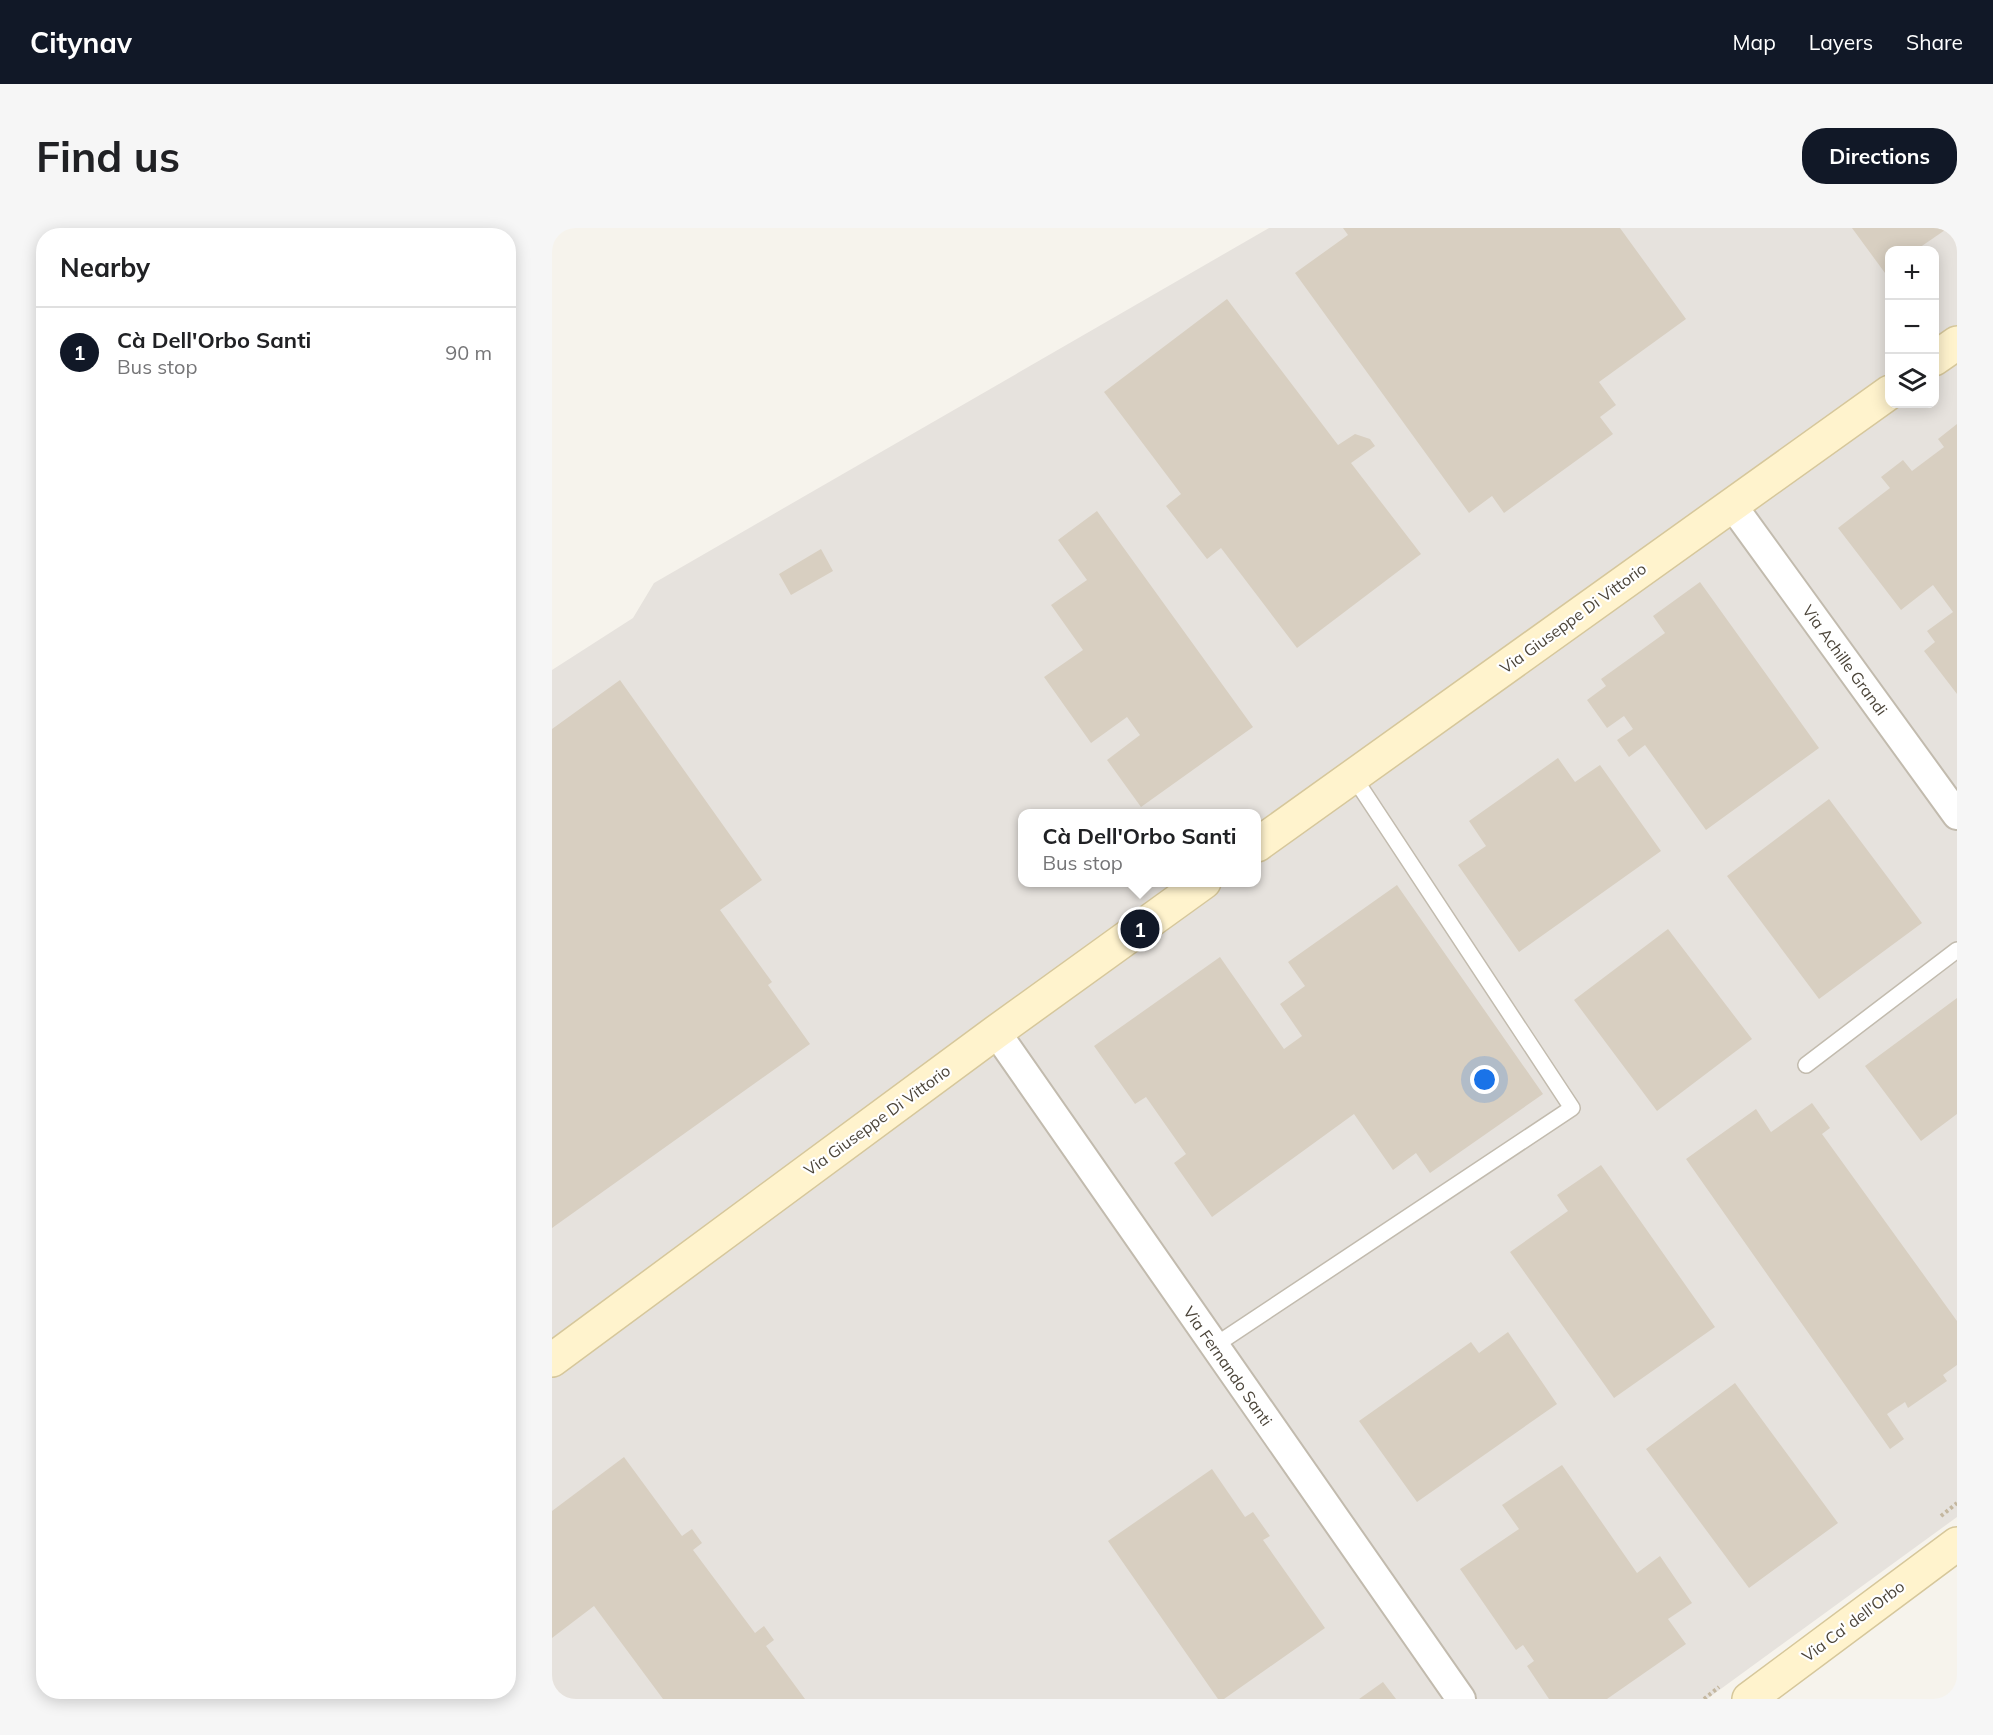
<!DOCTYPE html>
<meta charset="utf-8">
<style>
body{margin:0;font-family:Mulish,sans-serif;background:#f6f6f6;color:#202124}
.controls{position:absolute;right:18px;top:18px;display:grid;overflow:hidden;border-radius:12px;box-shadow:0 3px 15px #0003}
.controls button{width:54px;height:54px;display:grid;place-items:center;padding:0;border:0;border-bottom:2px solid #e0e0e0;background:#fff;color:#202124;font:30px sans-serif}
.you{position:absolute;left:933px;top:852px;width:21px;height:21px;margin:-15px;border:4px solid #fff;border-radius:50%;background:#1a73e8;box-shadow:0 0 0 9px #1a73e833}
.badge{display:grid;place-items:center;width:39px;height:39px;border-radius:50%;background:#111827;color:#fff;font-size:20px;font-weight:700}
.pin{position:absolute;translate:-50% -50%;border:3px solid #fff;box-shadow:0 2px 6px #0006}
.popup{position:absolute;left:466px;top:581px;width:243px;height:78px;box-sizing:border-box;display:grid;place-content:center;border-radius:12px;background:#fff;filter:drop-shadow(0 2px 4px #0005);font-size:20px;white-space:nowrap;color:#757577}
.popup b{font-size:22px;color:#202124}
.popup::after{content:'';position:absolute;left:50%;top:100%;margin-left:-12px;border:12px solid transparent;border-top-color:#fff}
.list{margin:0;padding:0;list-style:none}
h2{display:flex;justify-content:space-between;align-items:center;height:78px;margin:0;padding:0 24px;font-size:26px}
h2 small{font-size:20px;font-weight:400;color:#757577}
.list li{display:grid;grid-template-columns:39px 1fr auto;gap:18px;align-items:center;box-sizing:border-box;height:90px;padding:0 24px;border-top:2px solid #e0e0e0}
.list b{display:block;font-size:22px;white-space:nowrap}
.list p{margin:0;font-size:20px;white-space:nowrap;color:#757577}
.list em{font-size:20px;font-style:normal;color:#757577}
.icon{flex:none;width:33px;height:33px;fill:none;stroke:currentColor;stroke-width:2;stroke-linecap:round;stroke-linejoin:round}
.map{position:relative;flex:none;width:1405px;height:1471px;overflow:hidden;border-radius:24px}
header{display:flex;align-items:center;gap:36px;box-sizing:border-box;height:84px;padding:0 30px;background:#111827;color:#fff}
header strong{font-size:28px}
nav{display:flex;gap:33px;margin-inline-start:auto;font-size:21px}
.intro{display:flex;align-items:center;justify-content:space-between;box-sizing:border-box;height:144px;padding:0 36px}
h1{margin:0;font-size:42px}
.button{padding:15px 27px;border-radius:24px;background:#111827;color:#fff;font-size:21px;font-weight:700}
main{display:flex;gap:36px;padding:0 36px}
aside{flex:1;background:#fff;border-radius:24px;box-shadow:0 3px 15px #0003}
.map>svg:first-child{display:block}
.industrial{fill:#e6e2dd;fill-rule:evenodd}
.building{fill:#d8cfc1}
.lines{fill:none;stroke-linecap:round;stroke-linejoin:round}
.lane-casing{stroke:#c2bbae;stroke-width:18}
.street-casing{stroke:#c2bbae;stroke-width:32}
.secondary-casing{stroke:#d6c79b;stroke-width:36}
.path{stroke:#c4b79f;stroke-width:4;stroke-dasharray:3 3;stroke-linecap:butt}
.lane{stroke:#fff;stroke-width:15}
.street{stroke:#fff;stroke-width:28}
.secondary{stroke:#fff3cd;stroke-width:33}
.labels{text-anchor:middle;stroke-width:4.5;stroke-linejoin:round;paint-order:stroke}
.street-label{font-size:16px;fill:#4b4439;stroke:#fff}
</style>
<header>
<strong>Citynav</strong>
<nav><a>Map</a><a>Layers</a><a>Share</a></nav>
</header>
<div class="intro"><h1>Find us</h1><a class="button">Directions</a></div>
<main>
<aside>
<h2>Nearby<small></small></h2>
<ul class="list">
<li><span class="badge">1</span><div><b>Cà Dell'Orbo Santi</b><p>Bus stop</p></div><em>90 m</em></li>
</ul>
</aside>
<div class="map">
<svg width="1405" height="1471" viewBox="0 0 1405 1471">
<rect width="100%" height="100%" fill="#f6f3ec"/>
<!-- industrial -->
<path class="industrial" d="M717,0H1405V1289L1155,1471H0V442L81,390L102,355ZM1338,22H1382V176H1338ZM471,586H705V654H471Z"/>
<!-- building -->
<path class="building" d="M791,0H1068L1134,91L1047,154L1064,177L1048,189L1061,206L952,285L940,268L917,285L743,45L796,7Z
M1300,0H1396L1364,22H1338V42L1333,45Z
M675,71L786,217L803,206L818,211L823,218L799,235L869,326L745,420L669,320L655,331L614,278L629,266L552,164Z
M1405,196V466L1372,423L1383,414L1375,403L1401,384L1381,357L1349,382L1286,300L1338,260L1329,249L1351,232L1360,243L1392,219L1386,211Z
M545,283L701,499L589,579L555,532L588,507L575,489L539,515L492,449L531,422L499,377L535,352L506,312Z
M269,321L281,343L239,367L227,346Z
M1148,354L1267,520L1154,602L1093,517L1077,529L1065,512L1081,501L1072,488L1055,500L1035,472L1054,458L1049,451L1113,405L1101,388Z
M68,452L210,652L168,682L220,754L216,757L258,816L0,1000V501Z
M1006,530L1023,554L1048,537L1109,623L967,724L906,637L934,618L917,593Z
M1277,571L1370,695L1267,771L1175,648Z
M845,657L991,866L878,945L864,925L841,942L802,886L660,989L622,935L634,926L594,869L583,876L542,818L668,729L732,821L750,808L728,776L753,758L736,734Z
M1116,701L1200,811L1105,883L1022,772Z
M1405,770V886L1369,913L1313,838Z
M1260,875L1278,900L1270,906L1405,1093V1137L1391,1147L1395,1153L1356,1180L1353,1174L1335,1186L1352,1211L1338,1221L1134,931L1204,881L1219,904Z
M1049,937L1163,1099L1062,1170L958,1024L1016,983L1005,967Z
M956,1104L1005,1176L865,1274L807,1193L919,1114L927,1125Z
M1183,1155L1286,1295L1197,1360L1094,1221Z
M72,1229L130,1308L140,1301L150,1315L141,1322L203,1405L212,1398L222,1412L214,1418L253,1471H111L42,1378L0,1410V1283Z
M1010,1237L1085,1345L1108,1328L1140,1375L1116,1391L1134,1416L1055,1471H997L975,1438L982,1433L971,1417L964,1422L908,1341L967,1301L950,1277Z
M660,1241L693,1289L701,1284L718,1308L711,1312L773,1400L672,1471H666L556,1313Z
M831,1454L844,1471H807Z"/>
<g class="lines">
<!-- lane casing -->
<g class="lane-casing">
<path id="lane" d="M1254,837L1405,722
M662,1118L1020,880L801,548"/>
</g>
<!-- street casing -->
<g class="street-casing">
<path id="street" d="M1180,277L1405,587
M444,804L909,1471"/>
</g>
<!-- secondary casing -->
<g class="secondary-casing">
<path id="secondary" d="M1382,131L1405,115
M705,617L1338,164
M0,1132L444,804L652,654
M1197,1471L1405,1316"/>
</g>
<!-- path -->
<path class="path" d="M1389,1288L1405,1275
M1152,1471L1167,1459"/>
<!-- lane -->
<use href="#lane" class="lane"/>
<!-- street -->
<use href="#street" class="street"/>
<!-- secondary -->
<use href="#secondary" class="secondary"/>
</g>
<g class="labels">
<!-- street labels -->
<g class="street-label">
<text transform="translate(1021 390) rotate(-36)" y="6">Via Giuseppe Di Vittorio</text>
<text transform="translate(1293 432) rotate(54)" y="6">Via Achille Grandi</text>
<text transform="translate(325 892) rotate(-36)" y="6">Via Giuseppe Di Vittorio</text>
<text transform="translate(676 1138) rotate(55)" y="6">Via Fernando Santi</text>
<text transform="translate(1301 1393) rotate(-37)" y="6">Via Ca' dell'Orbo</text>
</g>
</g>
</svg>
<div class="controls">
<button>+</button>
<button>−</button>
<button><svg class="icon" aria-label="layers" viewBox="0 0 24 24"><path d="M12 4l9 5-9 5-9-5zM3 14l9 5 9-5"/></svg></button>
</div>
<div class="you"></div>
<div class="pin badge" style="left:588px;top:701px">1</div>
<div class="popup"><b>Cà Dell'Orbo Santi</b>Bus stop</div>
</div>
</main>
